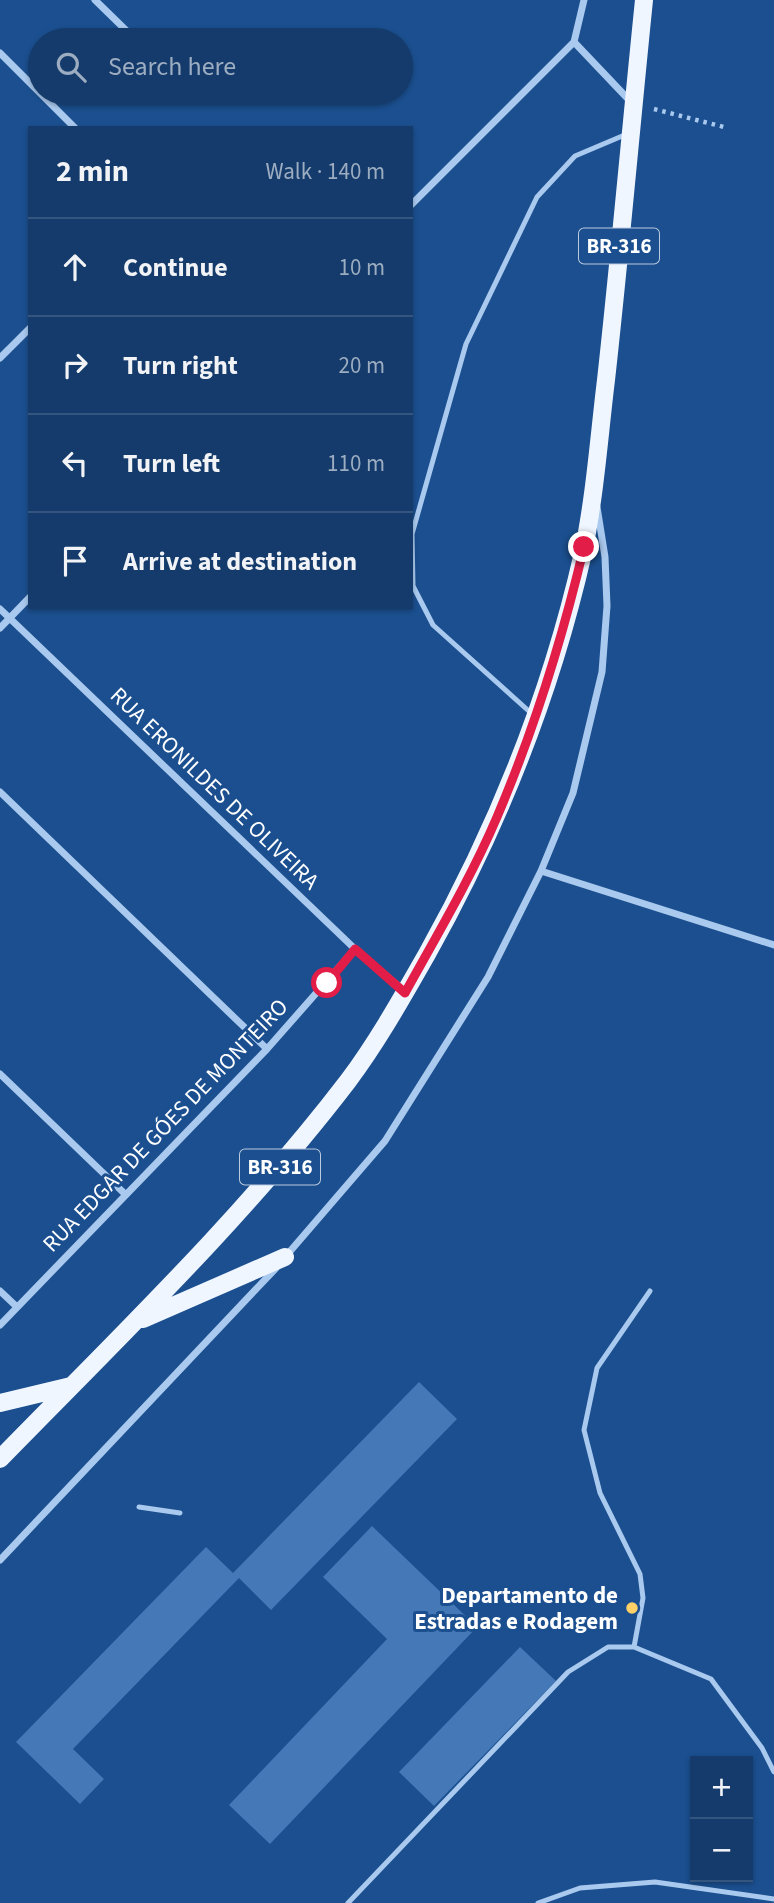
<!DOCTYPE html>
<meta charset="utf-8">
<style>
body{margin:0;font-family:"Source Sans 3",sans-serif;background:#214673;color:#f1f3f6}
.controls{position:absolute;right:21px;bottom:21px;display:grid;overflow:hidden;border-radius:0px;box-shadow:0 2px 5px #0004}
.controls button{width:63px;height:63px;display:grid;place-items:center;padding:0;border:0;border-bottom:2px solid #33557e;background:#143b6b;color:#f1f3f6;font:35px sans-serif}
.stop{position:absolute;width:21px;height:21px;margin:-16px;border:5px solid #e11d48;border-radius:50%;background:#fff}
.stop.end{background:#e11d48;border-color:#fff;box-shadow:0 2px 7px #0008}
.list{margin:0;padding:0;list-style:none}
h2{display:flex;justify-content:space-between;align-items:center;height:91px;margin:0;padding:0 28px;font-size:30px}
h2 small{font-size:23px;font-weight:400;color:#9dadc1}
.list li{display:grid;grid-template-columns:46px 1fr auto;gap:21px;align-items:center;box-sizing:border-box;height:98px;padding:0 28px;border-top:2px solid #33557e}
.list b{display:block;font-size:26px;white-space:nowrap}
.list em{font-size:23px;font-style:normal;color:#9dadc1}
.icon{flex:none;width:38px;height:38px;fill:none;stroke:currentColor;stroke-width:2;stroke-linecap:round;stroke-linejoin:round}
.map{position:relative;flex:none;width:774px;height:1903px;overflow:hidden}
.search{position:absolute;background:#143b6b;box-shadow:0 2px 5px #0004;left:28px;top:28px;width:385px;height:77px;display:flex;align-items:center;gap:18px;box-sizing:border-box;padding:0 24px;border-radius:38px;color:#9dadc1;font-size:26px}
.panel{position:absolute;background:#143b6b;box-shadow:0 2px 5px #0004;left:28px;top:126px;width:385px;height:483px;border-radius:0px}
.map>svg:first-child{display:block}
.building{fill:#4478b7}
.lines{fill:none;stroke-linecap:round;stroke-linejoin:round}
.path{stroke:#a9c9ee;stroke-width:4.5;stroke-dasharray:3.5 5;stroke-linecap:butt}
.lane{stroke:#a9c9ee;stroke-width:5}
.street{stroke:#a9c9ee;stroke-width:7}
.primary{stroke:#f0f6ff;stroke-width:18}
.route{stroke:#e11d48;stroke-width:9}
.poi-dot{fill:#ffd166;stroke:#1b4f8f;stroke-width:2.5}
.labels{text-anchor:middle;stroke-width:6;stroke-linejoin:round;paint-order:stroke}
.shield{fill:#1b4f8f;stroke:#bbcadd;stroke-width:2}
.shield-label{font-size:21px;font-weight:bold;fill:#fff}
.street-label{font-size:23px;fill:#fff;stroke:#1b4f8f}
.poi-label{font-size:23px;font-weight:bold;fill:#fff;stroke:#1b4f8f;text-anchor:end}
</style>
<div class="map">
<svg width="774" height="1903" viewBox="0 0 774 1903">
<rect width="100%" height="100%" fill="#1b4f8f"/>
<!-- building -->
<path class="building" d="M419,1382L457,1419L271,1610L239,1578L73,1749L104,1779L80,1804L16,1742L206,1547L233,1573Z
M372,1526L477,1627L270,1844L229,1805L387,1639L323,1577Z
M520,1647L556,1681L434,1806L399,1772Z"/>
<g class="lines">
<!-- path -->
<path class="path" d="M654,109L724,127"/>
<!-- lane -->
<path class="lane" d="M531,713L433,625L413,586L412,534L466,344L537,197L575,156L627,134
M139,1507L180,1513
M634,1647L643,1598L640,1574L600,1493L584,1430L597,1368L650,1291
M348,1903L568,1672L608,1647H634L711,1679L762,1748L774,1772
M538,1903L580,1888L655,1882L774,1899"/>
<!-- street -->
<path class="street" d="M95,0L136,40
M574,42L631,102
M0,53L75,128
M411,205L574,42L584,0
M0,358L30,328
M0,609L355,949L404,991
M0,628L30,597
M0,792L267,1049
M541,871L774,945
M0,1074L125,1194
M286,1256L385,1141L488,977L541,871L573,793L602,672L607,606L605,557L597,507
M0,1291L17,1307
M0,1325L267,1049L355,949
M0,1560L276,1268"/>
<!-- primary -->
<path class="primary" d="M143,1319L285,1257
M0,1403L71,1386
M0,1459C120,1336 244,1217 348,1081C378,1041 403,996 427,954C498,827 551,694 583,553C595,496 599,437 606,380C620,254 631,127 644,0"/>
</g>
<g class="lines">
<!-- route -->
<path class="route" d="M327,983L355,949L405,993C437,935 471,878 497,817C534,730 562,640 584,547"/>
</g>
<!-- markers -->
<circle class="poi-dot" cx="632" cy="1608" r="7"/>
<g class="labels">
<!-- shield labels -->
<g class="shield">
<rect x="579" y="228.5" width="80" height="35" rx="5"/>
<rect x="240" y="1149.5" width="80" height="35" rx="5"/>
</g>
<g class="shield-label">
<text x="619" y="253">BR-316</text>
<text x="280" y="1174">BR-316</text>
</g>
<!-- street labels -->
<g class="street-label">
<text transform="translate(215 788) rotate(44)" y="8">RUA ERONILDES DE OLIVEIRA</text>
<text transform="translate(165 1125) rotate(-46)" y="8">RUA EDGAR DE GÓES DE MONTEIRO</text>
</g>
<!-- poi labels -->
<g class="poi-label">
<text x="618" y="1603">Departamento de<tspan x="618" dy="26">Estradas e Rodagem</tspan></text>
</g>
</g>
</svg>
<div class="controls">
<button>+</button>
<button>−</button>
</div>
<div class="stop" style="left:327px;top:983px"></div>
<div class="stop end" style="left:584px;top:547px"></div>
<div class="search"><svg class="icon" aria-label="search" viewBox="0 0 24 24"><circle cx="10" cy="10" r="6"/><path d="M15 15l6 6"/></svg>Search here</div>
<section class="panel">
<h2>2 min<small>Walk · 140 m</small></h2>
<ul class="list">
<li><svg class="icon" aria-label="ahead" viewBox="0 0 24 24"><path d="M12 20V5M6 11l6-6 6 6"/></svg><div><b>Continue</b></div><em>10 m</em></li>
<li><svg class="icon" aria-label="right" viewBox="0 0 24 24"><path d="M7 20v-9h11M14 6l5 5-5 5"/></svg><div><b>Turn right</b></div><em>20 m</em></li>
<li><svg class="icon" aria-label="left" viewBox="0 0 24 24"><path d="M17 20v-9H6M10 6l-5 5 5 5"/></svg><div><b>Turn left</b></div><em>110 m</em></li>
<li><svg class="icon" aria-label="arrive" viewBox="0 0 24 24"><path d="M6 21V4h12l-3 4 3 4H6"/></svg><div><b>Arrive at destination</b></div></li>
</ul>
</section>
</div>
